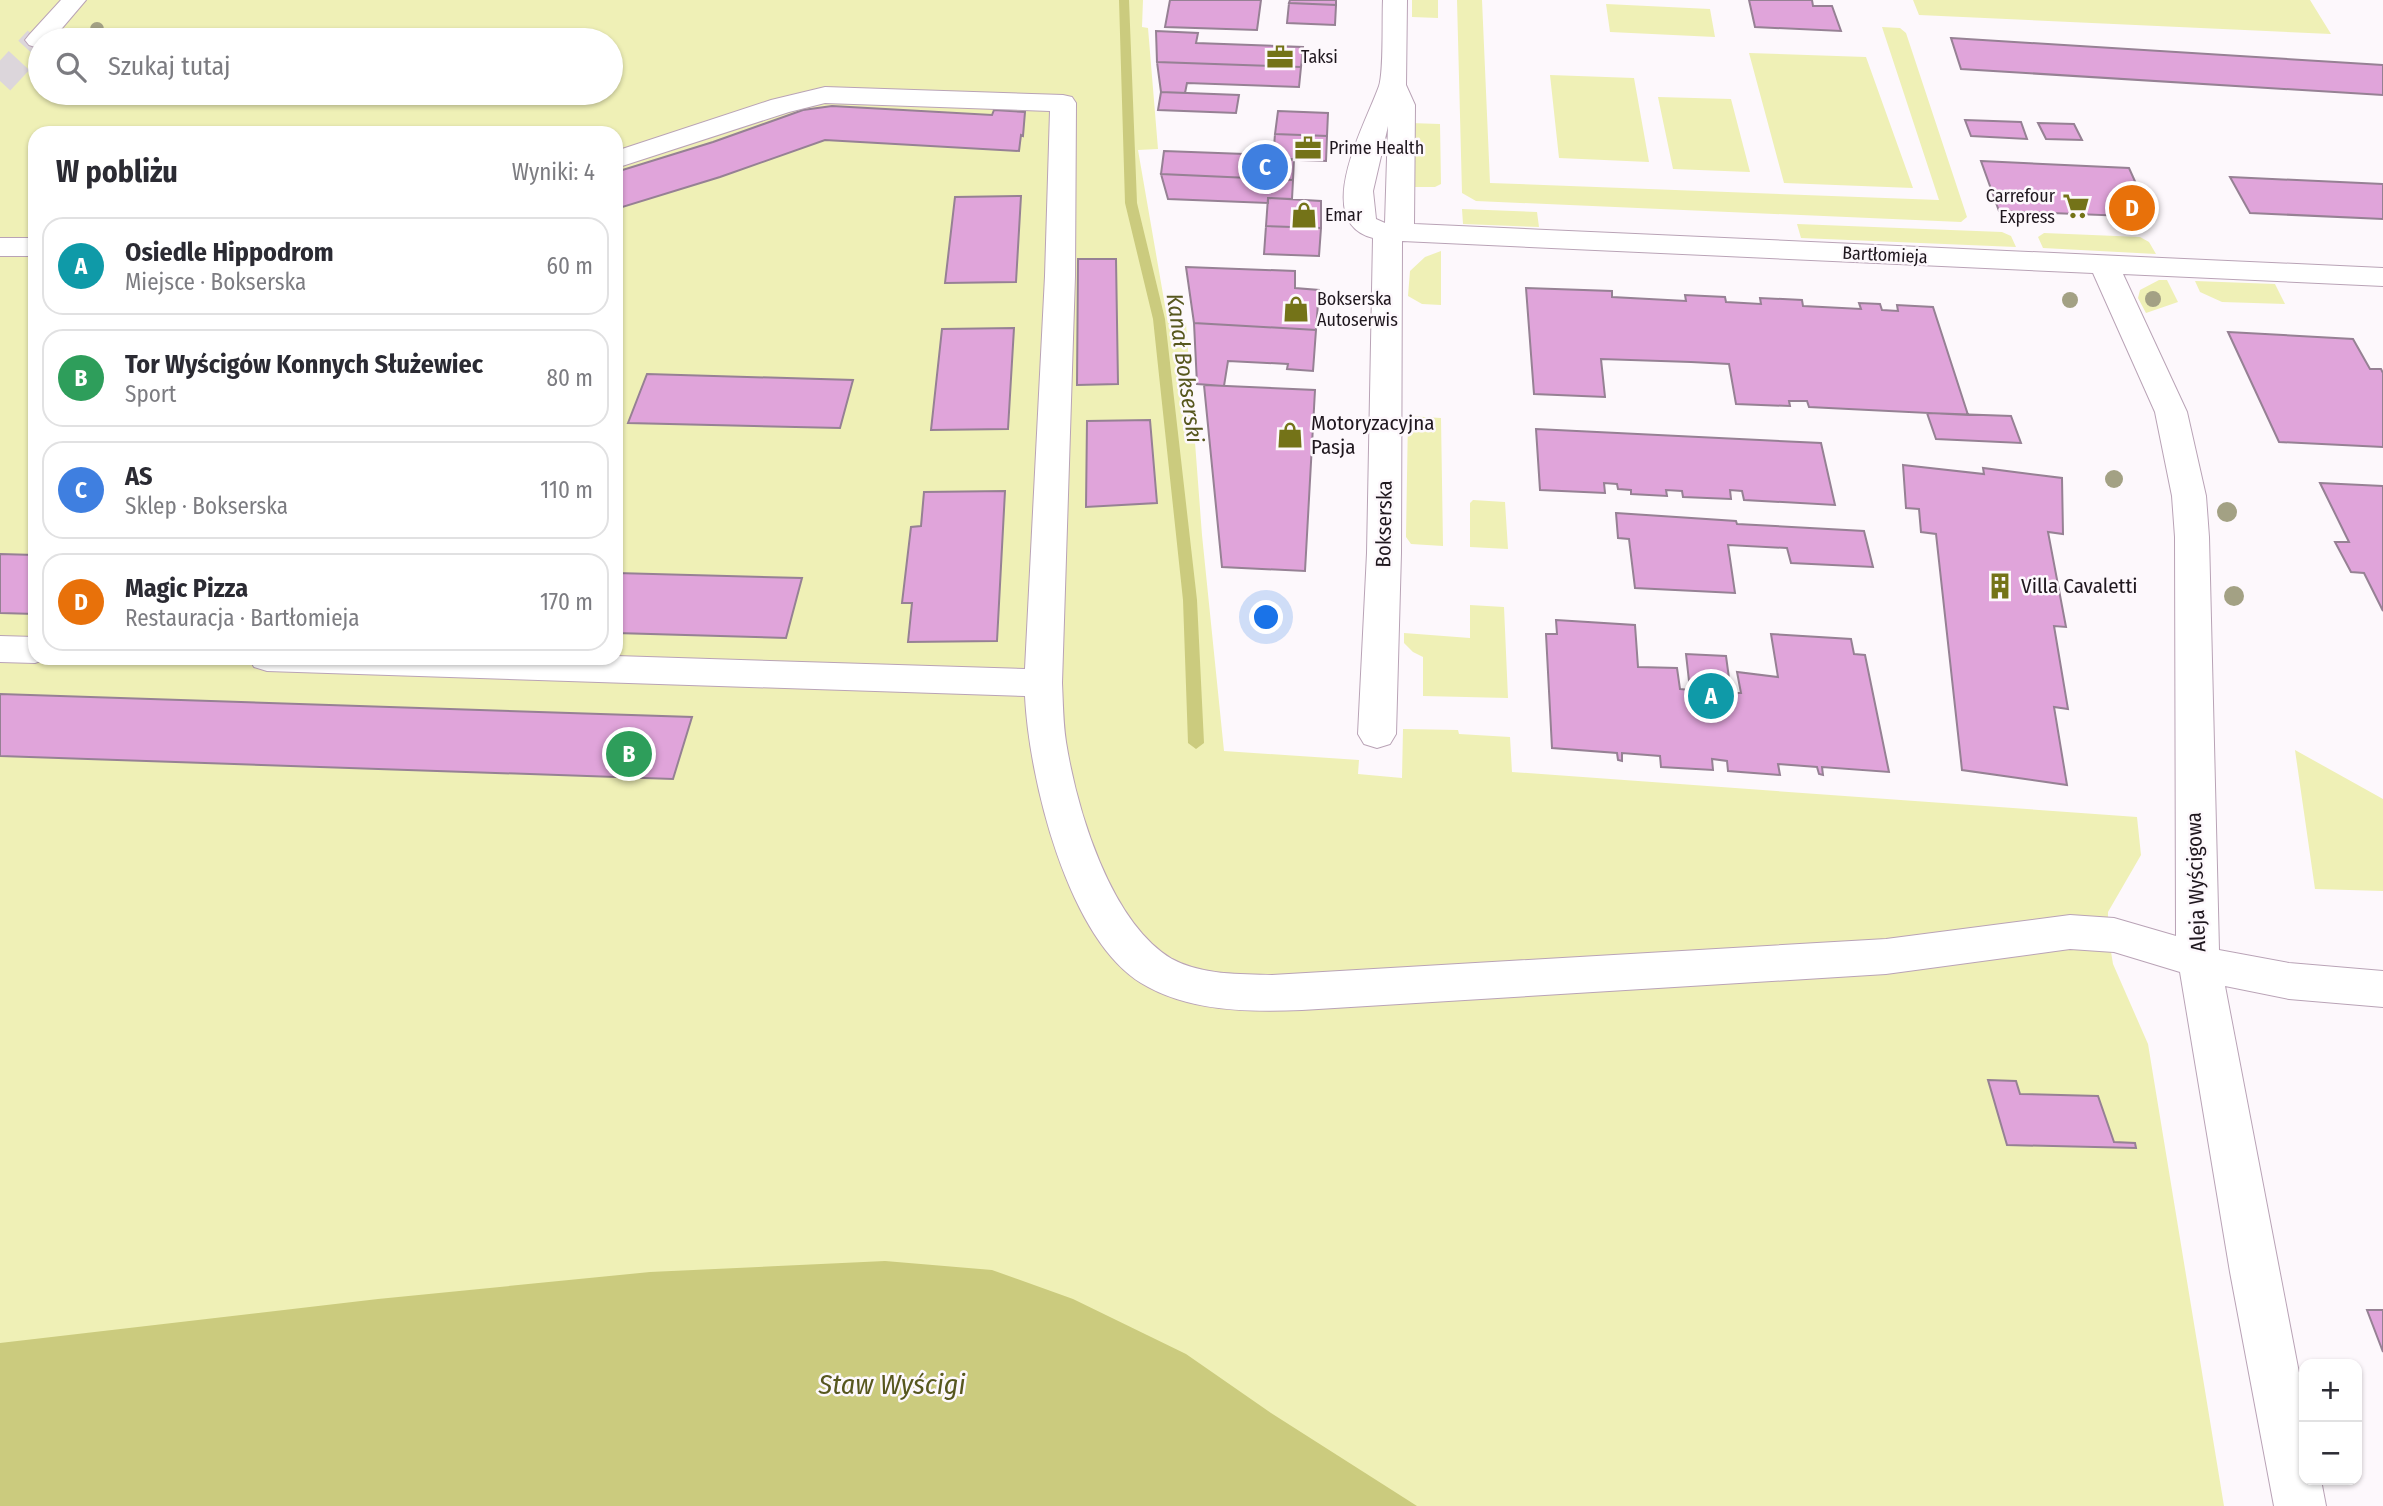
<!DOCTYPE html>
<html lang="pl">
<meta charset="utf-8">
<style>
body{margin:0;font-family:"Fira Sans Condensed",sans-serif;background:#f7f7f7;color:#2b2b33}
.controls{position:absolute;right:21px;bottom:21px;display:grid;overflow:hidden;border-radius:14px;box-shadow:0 2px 5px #0004}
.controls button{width:63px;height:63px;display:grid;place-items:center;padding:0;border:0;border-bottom:2px solid #e1e1e2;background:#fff;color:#2b2b33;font:35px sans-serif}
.you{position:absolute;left:1267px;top:618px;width:24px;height:24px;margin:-18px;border:5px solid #fff;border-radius:50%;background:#1a73e8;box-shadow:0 0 0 10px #1a73e833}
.badge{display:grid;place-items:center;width:46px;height:46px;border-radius:50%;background:#1a73e8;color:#fff;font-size:23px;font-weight:700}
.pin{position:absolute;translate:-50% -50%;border:4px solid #fff;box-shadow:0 2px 7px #0006}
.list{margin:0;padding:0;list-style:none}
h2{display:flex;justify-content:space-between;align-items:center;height:91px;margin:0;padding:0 28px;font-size:30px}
h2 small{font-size:23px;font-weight:400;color:#7c7c81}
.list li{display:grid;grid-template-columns:46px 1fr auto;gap:21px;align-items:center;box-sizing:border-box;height:98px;margin:0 14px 14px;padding:0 14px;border:2px solid #e1e1e2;border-radius:21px}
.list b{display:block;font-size:26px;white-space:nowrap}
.list p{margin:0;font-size:23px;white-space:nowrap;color:#7c7c81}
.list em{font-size:23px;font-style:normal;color:#7c7c81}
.icon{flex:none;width:38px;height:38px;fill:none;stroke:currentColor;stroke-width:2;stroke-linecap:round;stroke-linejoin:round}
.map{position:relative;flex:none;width:2383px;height:1506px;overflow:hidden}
.search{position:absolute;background:#fff;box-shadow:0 2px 5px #0004;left:28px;top:28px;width:595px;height:77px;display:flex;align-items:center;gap:18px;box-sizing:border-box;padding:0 24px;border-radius:38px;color:#7c7c81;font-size:26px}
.panel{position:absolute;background:#fff;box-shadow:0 2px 5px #0004;left:28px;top:126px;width:595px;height:539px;border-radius:21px}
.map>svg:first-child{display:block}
.green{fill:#eff0b6;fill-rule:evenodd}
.water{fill:#cbcb7e}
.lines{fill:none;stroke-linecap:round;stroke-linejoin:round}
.stream{fill:#cbcb7e;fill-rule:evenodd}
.building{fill:#e0a4da;stroke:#968194;stroke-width:2}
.minor-tunnel{stroke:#dcd6db;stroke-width:28;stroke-dasharray:28 14;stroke-linecap:butt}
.minor-casing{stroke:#b9a3b6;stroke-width:2}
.minor{fill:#fff;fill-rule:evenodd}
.tree{fill:#a3a184}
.labels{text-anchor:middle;stroke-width:5;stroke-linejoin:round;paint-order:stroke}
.far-poi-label{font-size:18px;fill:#1f171e;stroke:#fdf8fc;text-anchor:start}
.far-street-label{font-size:18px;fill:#1f171e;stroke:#fdf8fc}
.poi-label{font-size:21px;fill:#1f171e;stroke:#fdf8fc;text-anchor:start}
.street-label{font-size:21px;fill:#1f171e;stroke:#fdf8fc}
.water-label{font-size:23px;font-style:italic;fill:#57571e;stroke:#fdf8fc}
.near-water-label{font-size:28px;font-style:italic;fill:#57571e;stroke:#fdf8fc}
</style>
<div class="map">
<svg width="2383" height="1506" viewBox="0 0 2383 1506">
<rect width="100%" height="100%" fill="#fdf8fc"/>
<!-- green -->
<path class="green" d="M0,0H1143L1142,27L1148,28L1158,149L1138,150L1168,323H1186L1202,535L1224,751L1359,760L1358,774L1402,778L1403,729L1458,730L1459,734L1510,737L1512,772L2137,817L2141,855L2108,912V933L2113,964L2148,1044L2224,1506H0ZM40,40H611V93H40ZM35,133H616V658H35Z
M1412,0H1438V18L1412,17Z
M1457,0H1482L1490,183L1939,200L1882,27L1900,28L1906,33L1967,217L1961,222L1476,201L1462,193Z
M1913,0H2310L2331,34L1919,15Z
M1606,4L1710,9L1715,37L1610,32Z
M1749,53L1866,57L1913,188L1784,183Z
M1550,75L1634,78L1649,162L1559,158Z
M1658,97L1731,99L1750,172L1673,169Z
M1410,123L1440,124L1441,184L1435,187H1410Z
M1462,209L1537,212L1539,227L1463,224Z
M1797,224L2002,232L2011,236L2016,247L1801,238Z
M2044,233L2140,237L2149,242L2156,254L2043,248L2038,237Z
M1441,251V305L1422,304L1408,296L1410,271L1425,257Z
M2159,280H2167L2178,302L2146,313L2138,298L2140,290Z
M2195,281L2275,284L2285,304L2222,302L2200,292Z
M1408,416L1441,418L1443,546L1411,544L1406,537Z
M1473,500L1505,502L1508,549L1470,547V503Z
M1470,605L1504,607L1508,698L1423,696V657L1413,652L1404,643V633L1470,638Z
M2295,750L2383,799V891L2315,889Z"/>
<!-- water -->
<path class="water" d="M885,1261L992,1270L1073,1299L1186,1354L1271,1413L1417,1506H0V1343L378,1299L650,1272Z"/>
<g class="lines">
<!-- stream -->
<path class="stream" d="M1119,0H1129L1137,203L1165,319L1197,600L1204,743L1196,749L1188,743L1183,600L1153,319L1125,203Z"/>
</g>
<!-- building -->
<path class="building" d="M1170,0H1261L1257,30L1165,27Z
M1290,0H1336V5L1289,3Z
M1749,0H1812L1813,6H1832L1841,31L1755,27Z
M1289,3L1336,5L1335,25L1287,23Z
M1156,31L1198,33L1196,43L1303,47L1301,67L1157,62Z
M1951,38L2383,65V95L1961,69Z
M1157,62L1301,67L1299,87L1187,83L1185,93L1161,92Z
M1161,92L1239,95L1236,113L1158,110Z
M832,106L992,115L994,110L1025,112L1023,136L1021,135L1019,151L825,140L720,177L616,209V172L713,142L803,110Z
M1278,111L1328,113L1327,136L1275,134Z
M1965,120L2021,122L2027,139L1971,136Z
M2038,123L2074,124L2082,140L2046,139Z
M1275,134L1327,136L1326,161L1273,159Z
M1164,151L1274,155L1273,159H1294L1293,180L1161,174Z
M1981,161L2129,168L2151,217L1999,211Z
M1161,174L1293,180L1292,199L1268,198V203L1168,199Z
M2230,177L2383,184V219L2250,213Z
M1021,196L1016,282L945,283L955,197Z
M1268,198L1321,201V228L1266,226Z
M1266,226L1321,228L1319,256L1264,254Z
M1078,259H1116L1118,384L1077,385Z
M1186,267L1295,271V288L1319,290L1316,330L1194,323Z
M1526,288L1612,291V297L1686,301L1685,295L1725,297L1726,302L1761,304L1760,298L1802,300L1803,306L1861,309L1859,303L1880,304L1882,310L1898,311L1897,305L1933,307L1968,415L1809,407L1807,401H1789L1790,406L1736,404L1729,364L1691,362L1601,359L1605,397L1534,394Z
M1194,323L1316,330L1313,371L1287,369L1288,364L1228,361L1224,386L1197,384Z
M1014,328L1008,429L931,430L942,329Z
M2228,332L2353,339L2370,369H2381L2383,373V447L2279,442Z
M647,374L853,380L840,428L628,423Z
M1204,385L1315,390L1305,571L1222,567Z
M1927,413L2011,416L2021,443L1936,439Z
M1150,420L1157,503L1086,507L1087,421Z
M1536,429L1821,443L1835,505L1744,500L1742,491L1730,490L1731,499L1683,497L1682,491L1666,490L1667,496L1631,494V490L1618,489L1617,484L1604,483L1605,493L1540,490Z
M1903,465L1984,474L1983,468L2062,478L2063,534L2048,532L2066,627L2054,626L2068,709L2054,707L2067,785L1962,770L1936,534L1921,532L1919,509L1906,508Z
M2320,483L2383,486V611L2364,573L2351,572L2335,542H2349Z
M1005,491L997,641L908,642L912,603H902L911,527L921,526L924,492Z
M1616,513L1736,521L1737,524L1864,531L1873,567L1791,563L1787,548L1728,545L1735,593L1635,588L1629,539L1618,538Z
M0,554L35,555V614L0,613Z
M616,573L802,578L786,638L616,633Z
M1556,620L1635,625L1638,667L1677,668L1680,689L1690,690L1686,654L1726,656L1731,693H1741L1737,672L1778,677L1771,634L1851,639L1854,654L1865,655L1889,772L1822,767L1823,775L1819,774L1817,767L1778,764L1780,775L1728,771L1727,761L1712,759L1713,770L1661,767L1660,756L1622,753V761L1618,760L1617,753L1552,748L1546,634H1557Z
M0,694L692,717L673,779L0,756Z
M1988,1080L2016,1081L2020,1094L2098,1096L2114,1142L2135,1143L2136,1148L2007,1145Z
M2367,1310H2383V1352Z"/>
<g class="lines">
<!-- minor-tunnel -->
<path class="minor-tunnel" d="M0,81L38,40"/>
<!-- minor casing -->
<g class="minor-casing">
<path id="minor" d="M61,0H86L52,40H40L38,48L29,45L25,40L29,35Z
M1383,0H1407L1406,85L1415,105L1414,224L2383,268V286L2123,274L2187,412L2206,496L2209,537L2219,950L2289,963L2383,971V1007L2289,999L2225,986L2304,1399V1480H2321L2326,1506H2274L2230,1272L2180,972L2114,952L2070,949L1886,974L1302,1010C1249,1012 1188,1012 1141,983C1067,937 1029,778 1025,696L267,671L254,667L249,658H616V656L1025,669L1045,276L1050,111L825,103L789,112L616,168V151L771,100L825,87L1063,95L1072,97L1076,103L1075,276L1062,683C1063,703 1063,722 1066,742C1077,810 1110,922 1172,959C1201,975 1240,974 1272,975L1886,939L2070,915L2114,918L2176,936L2175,537L2172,496L2155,412L2093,273L1402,241L1401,553L1396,734L1390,744L1377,748L1364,744L1358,734L1367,553L1373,238C1310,222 1366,123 1379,86C1384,72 1382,19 1383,0ZM1388,126L1385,223L1376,219L1373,191Z
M0,238H35V256H0Z
M0,636L35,637V658H49L35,663L0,662Z"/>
</g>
<!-- minor -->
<use href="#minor" class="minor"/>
</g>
<!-- trees -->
<g class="tree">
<circle cx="97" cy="29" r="7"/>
<circle cx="2153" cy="299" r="8"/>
<circle cx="2070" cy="300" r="8"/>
<circle cx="2114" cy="479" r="9"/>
<circle cx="2227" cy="512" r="10"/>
<circle cx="2234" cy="596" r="10"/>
</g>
<!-- icons -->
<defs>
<g id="office-bare" transform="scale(2.1)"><path d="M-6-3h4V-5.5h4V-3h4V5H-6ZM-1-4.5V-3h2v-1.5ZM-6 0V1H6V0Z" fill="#747318" stroke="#fdf8fc" stroke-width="2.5" paint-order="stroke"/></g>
<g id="supermarket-bare" transform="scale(2.1)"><path d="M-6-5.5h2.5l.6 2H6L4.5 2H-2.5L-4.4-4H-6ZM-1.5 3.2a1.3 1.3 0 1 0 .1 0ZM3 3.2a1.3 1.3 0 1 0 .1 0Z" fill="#747318" stroke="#fdf8fc" stroke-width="2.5" paint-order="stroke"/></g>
<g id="shop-bare" transform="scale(2.1)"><path d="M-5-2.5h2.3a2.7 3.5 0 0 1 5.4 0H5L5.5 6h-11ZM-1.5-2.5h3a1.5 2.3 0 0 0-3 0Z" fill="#747318" stroke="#fdf8fc" stroke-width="2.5" paint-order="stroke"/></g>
<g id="building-bare" transform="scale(2.1)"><path d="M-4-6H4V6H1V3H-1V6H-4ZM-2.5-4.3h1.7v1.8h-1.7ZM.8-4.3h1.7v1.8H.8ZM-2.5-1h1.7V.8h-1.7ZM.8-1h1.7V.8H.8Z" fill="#747318" stroke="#fdf8fc" stroke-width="2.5" paint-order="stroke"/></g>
</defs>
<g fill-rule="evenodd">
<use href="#office-bare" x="1280" y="57"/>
<use href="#office-bare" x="1308" y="148"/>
<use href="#supermarket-bare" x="2076" y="206"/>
<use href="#shop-bare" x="1304" y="215"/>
<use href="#shop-bare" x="1296" y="309"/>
<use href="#shop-bare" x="1290" y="435"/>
<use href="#building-bare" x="2000" y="586"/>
</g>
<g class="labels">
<!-- far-poi labels -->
<g class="far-poi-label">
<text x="1301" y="63">Taksi</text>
<text x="1329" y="154">Prime Health</text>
<text x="2055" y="202" text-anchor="end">Carrefour<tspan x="2055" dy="21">Express</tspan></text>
<text x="1325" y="221">Emar</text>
<text x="1317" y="305">Bokserska<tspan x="1317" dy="21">Autoserwis</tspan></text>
</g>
<!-- far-street labels -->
<g class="far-street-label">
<text transform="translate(1885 255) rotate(3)" y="6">Bartłomieja</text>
</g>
<!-- poi labels -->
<g class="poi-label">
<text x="1311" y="430">Motoryzacyjna<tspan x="1311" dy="24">Pasja</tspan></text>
<text x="2021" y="593">Villa Cavaletti</text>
</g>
<!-- street labels -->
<g class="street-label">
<text transform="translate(1384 524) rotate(-89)" y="7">Bokserska</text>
<text transform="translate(2196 882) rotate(-92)" y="7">Aleja Wyścigowa</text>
</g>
<!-- water labels -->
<g class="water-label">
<text transform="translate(1185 368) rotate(82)" y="8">Kanał Bokserski</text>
</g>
<!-- near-water labels -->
<g class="near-water-label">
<text x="892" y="1394">Staw Wyścigi</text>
</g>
</g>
</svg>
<div class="controls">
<button>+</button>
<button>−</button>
</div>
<div class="you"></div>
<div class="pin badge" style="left:1711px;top:696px;background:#0f9aa8">A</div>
<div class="pin badge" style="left:629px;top:754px;background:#2e9e5b">B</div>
<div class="pin badge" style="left:1265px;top:167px;background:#3f7fe0">C</div>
<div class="pin badge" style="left:2132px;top:208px;background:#e8710a">D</div>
<div class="search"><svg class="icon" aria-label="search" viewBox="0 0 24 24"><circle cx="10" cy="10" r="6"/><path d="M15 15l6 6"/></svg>Szukaj tutaj</div>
<section class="panel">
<h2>W pobliżu<small>Wyniki: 4</small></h2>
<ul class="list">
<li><span class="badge" style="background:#0f9aa8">A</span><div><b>Osiedle Hippodrom</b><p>Miejsce · Bokserska</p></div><em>60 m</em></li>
<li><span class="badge" style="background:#2e9e5b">B</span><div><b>Tor Wyścigów Konnych Służewiec</b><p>Sport</p></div><em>80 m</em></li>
<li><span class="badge" style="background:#3f7fe0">C</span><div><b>AS</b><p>Sklep · Bokserska</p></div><em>110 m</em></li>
<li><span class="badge" style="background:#e8710a">D</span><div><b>Magic Pizza</b><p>Restauracja · Bartłomieja</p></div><em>170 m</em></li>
</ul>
</section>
</div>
